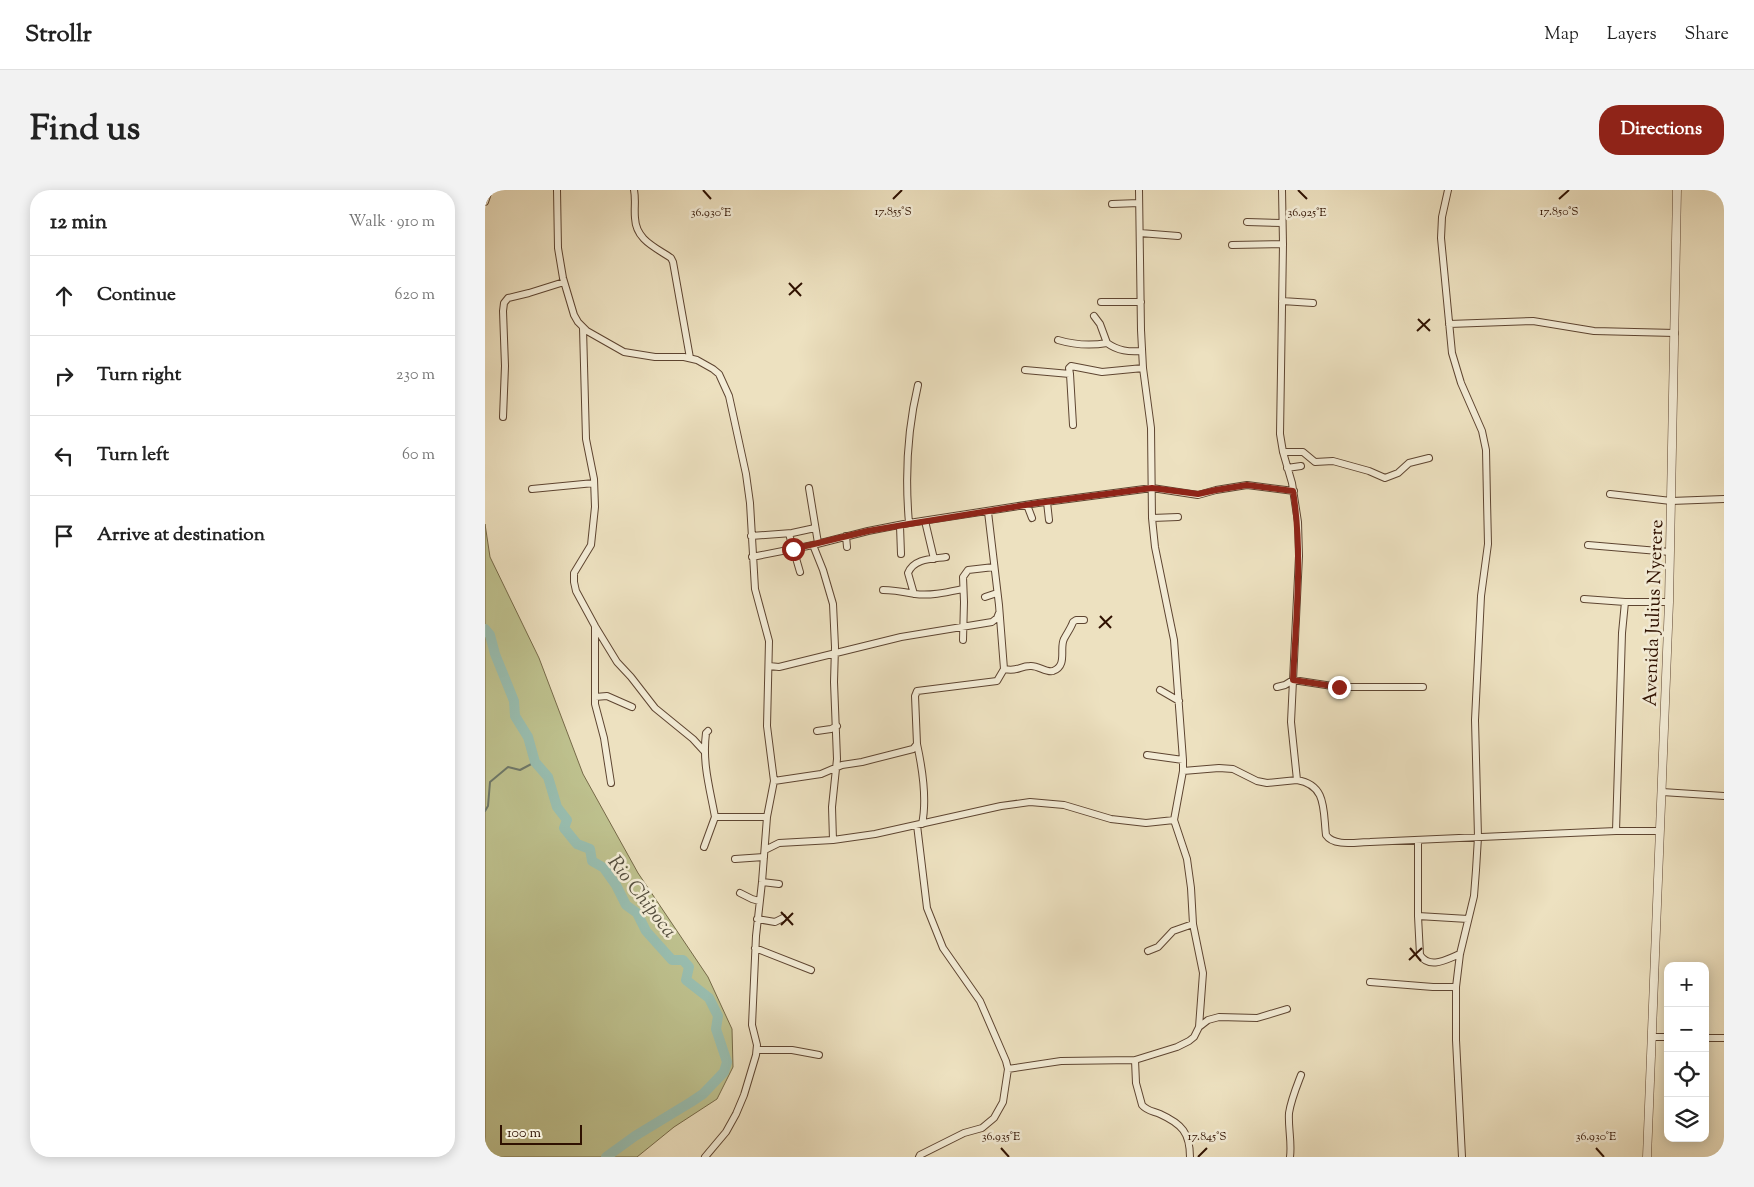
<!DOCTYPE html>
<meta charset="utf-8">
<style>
body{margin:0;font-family:"Sorts Mill Goudy",serif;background:#f2f2f2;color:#222}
.controls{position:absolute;right:15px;bottom:15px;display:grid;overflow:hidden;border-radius:10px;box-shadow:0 2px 12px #0003}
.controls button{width:45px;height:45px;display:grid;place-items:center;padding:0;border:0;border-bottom:1px solid #e0e0e0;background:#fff;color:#222;font:25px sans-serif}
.scale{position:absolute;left:15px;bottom:12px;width:82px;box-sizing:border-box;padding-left:5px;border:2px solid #2f1101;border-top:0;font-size:14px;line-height:18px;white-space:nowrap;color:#2f1101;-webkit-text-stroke:4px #f3ecd6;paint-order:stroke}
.stop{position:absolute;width:15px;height:15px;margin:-11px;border:4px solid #8f2418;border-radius:50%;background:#fff}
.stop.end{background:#8f2418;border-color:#fff;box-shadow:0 1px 5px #0008}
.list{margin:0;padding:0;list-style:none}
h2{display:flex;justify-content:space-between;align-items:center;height:65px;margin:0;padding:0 20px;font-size:21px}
h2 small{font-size:16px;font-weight:400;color:#767676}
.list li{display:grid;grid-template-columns:32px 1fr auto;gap:15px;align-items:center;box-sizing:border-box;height:80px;padding:0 20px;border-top:1px solid #e0e0e0}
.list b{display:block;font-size:19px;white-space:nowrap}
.list em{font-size:16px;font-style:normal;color:#767676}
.icon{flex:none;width:28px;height:28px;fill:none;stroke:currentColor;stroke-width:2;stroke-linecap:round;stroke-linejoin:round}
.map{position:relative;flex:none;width:1239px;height:967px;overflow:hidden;border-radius:20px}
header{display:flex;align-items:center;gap:30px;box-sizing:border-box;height:70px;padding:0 25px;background:#fff;border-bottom:1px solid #e0e0e0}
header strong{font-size:24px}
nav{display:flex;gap:28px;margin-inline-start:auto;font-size:18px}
.intro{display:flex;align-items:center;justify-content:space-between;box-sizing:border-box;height:120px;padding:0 30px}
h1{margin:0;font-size:35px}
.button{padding:12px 22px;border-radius:20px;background:#8f2418;color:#fff;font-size:18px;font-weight:700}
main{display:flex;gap:30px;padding:0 30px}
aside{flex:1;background:#fff;border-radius:20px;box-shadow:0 2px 12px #0003}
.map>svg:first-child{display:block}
.green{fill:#bec18e;stroke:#766948}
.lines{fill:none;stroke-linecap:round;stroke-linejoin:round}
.stream{stroke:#6f796a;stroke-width:2}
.river{stroke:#99beb0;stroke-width:10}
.minor-casing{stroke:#5e4531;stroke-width:8}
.tertiary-casing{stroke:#5e4531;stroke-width:9}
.minor{stroke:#f3ecd6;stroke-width:6}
.tertiary{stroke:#f3ecd6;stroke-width:8}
.route{stroke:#8f2418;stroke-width:6}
.ticks{fill:none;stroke:#2f1101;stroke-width:2}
.labels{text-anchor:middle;stroke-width:5;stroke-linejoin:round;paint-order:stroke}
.street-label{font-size:19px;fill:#2f1101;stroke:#f3ecd6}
.water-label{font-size:20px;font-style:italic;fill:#544e3e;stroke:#f3ecd6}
.ticks-label{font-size:12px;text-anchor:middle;fill:#2f1101;stroke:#f3ecd6;stroke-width:5;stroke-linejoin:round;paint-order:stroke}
</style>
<header>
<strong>Strollr</strong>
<nav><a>Map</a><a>Layers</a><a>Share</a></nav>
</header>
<div class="intro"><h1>Find us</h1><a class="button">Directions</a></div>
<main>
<aside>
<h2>12 min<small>Walk · 910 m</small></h2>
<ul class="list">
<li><svg class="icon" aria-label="ahead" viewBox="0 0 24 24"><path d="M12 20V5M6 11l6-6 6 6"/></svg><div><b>Continue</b></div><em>620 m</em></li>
<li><svg class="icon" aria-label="right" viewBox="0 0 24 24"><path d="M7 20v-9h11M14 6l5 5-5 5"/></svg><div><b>Turn right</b></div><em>230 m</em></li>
<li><svg class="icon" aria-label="left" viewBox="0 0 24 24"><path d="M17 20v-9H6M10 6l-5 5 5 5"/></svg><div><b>Turn left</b></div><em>60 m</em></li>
<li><svg class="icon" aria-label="arrive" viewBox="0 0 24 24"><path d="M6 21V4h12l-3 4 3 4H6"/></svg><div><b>Arrive at destination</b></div></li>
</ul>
</aside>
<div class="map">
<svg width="1239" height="967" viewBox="0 0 1239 967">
<rect width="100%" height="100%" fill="#ede1c0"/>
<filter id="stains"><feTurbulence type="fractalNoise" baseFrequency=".004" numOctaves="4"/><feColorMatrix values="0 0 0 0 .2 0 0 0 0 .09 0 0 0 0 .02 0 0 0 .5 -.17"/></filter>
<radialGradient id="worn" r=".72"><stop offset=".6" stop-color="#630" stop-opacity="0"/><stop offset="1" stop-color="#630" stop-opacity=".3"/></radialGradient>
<!-- green -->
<path class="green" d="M0,334L5,367L54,468L98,584L153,683L223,787L247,839L248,877L232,909L189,937L152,967H0Z"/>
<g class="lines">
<!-- stream -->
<path class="stream" d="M0,621L3,616L5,592L23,577L35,580L50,572"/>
<!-- river -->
<path class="river" d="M0,439L5,445L10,464L29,511L30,526L43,547L50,572L63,587L72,617L82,630L79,638L92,654L105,659L107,671L119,678L131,695L141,715L152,723L161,741L187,770H198L204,777L201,790L224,808L233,826L231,839L242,872L239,882L218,904L206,912L150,946L121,967"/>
<!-- minor casing -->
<g class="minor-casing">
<path id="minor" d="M72,0L73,58L78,88L89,125L93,132L102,141L139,162L170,167H199L212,170L228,179L234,184L244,206L261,284L265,313L270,399L284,451L282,536L289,591L282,627L277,692L271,746L267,835L272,855L271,865L259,905L251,924L241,942L220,967
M149,0C151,10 149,18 150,28C151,50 170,57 186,68L188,72L205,168
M797,0L798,54L795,244L798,262L807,293L813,332L814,366L806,532L812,590C842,595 838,620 841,645C849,657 872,652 885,652L1131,641H1174
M963,0L957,27L956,48L967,163L976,193L997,241L1001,260L1002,310L1003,354L996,406L990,530L993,647L991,680L989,706L975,764L971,797V850L977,967
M0,12L4,0
M627,14L654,13
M762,32L797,33
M655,43L693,46
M747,55L798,54
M797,111L828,113
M616,112H656
M964,134L1048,131L1109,141L1190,143
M98,138L101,249L109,289L110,317L106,355L89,383V392L91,401L110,436L132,472L146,487L170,518L208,549L219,561
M573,150C590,155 605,156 622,153L615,134L609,126
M622,153C633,161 644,162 657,161
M540,180L585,184
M18,227L20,176L18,121L19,113L23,108L44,103L79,92
M588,235L585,184L584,178L586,176L617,182L658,178
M798,262H818L830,272L848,271L884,281L900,288L913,283L924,273L944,268
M802,278L816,276
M324,298L333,353
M47,299L109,293
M1125,304L1186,311L1239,309
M562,312L564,330
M542,315L547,328
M503,322L514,415L519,479
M667,328L693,327
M440,331L449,369
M424,333C420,287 422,241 433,195
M415,336L416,364
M304,344L315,382
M266,346L307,343L330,338
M361,346L362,357
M328,355L338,380L348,414L350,457L349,492L352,569L347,617L348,650
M1103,355L1185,362
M267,367L328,355L383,341L424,333L553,313L667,298L713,305L731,300L762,295L809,301
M398,400C409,400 419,402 430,404C446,406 463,402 478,399
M429,404L423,383C429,368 448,369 461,367
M500,407L512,403
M1099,409L1140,412
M110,437V514L119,548L126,593
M478,450L479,412L478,387L483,380L509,377
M284,476L294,477L416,447L507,432L512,428L514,423
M792,497L800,495L808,490L854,497H938
M675,500L694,511
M110,507L122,506L147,517
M223,541L221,543C217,573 225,599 230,627H282
M332,541L346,539L352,536
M432,554C437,577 442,611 437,634
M662,565L698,570
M698,581L734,578L748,579L772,591L782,593L812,590
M289,591L336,584L357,575L377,572L428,559L432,554L430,506L432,501L512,491L519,479C534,482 534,476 545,476C553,475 561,483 568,481C583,476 574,458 579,449C582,443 586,438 588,432L591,430H599
M1177,602L1239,606
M432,635L442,718L458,758L495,811L521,871L523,879
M1131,641L1137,443L1140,412H1184
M933,650V726L983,729
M219,657L230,627
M280,660L294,653L348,650L390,644L516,616L545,612L579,615L626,629L661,633L689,630L698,581V570L689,450L670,357L667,328L666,238L658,178L656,140L654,0
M250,669L279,667
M277,692L294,694
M255,703L267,709L274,711
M933,726L935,765C945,780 962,769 975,764
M272,729L290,732L298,728
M270,758L326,780
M663,761L673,757L688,741L708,734
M885,792L948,797H971
M714,837L723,830L734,827L772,828L802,819
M1167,847H1183
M1220,848H1239
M272,860H307L334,865
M650,870L651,893L657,915C662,921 668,921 675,924C697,934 705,943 705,967
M434,967L435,965L479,943L497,938L509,928L518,912L523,879L576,871L650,870L692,857L704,851L709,847L714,837L718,783L708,734L706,698L702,669L689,630
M805,967C807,952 803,938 804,923C806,910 811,898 816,885"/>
</g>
<!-- tertiary casing -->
<g class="tertiary-casing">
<path id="tertiary" d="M1162,967L1184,412L1192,0"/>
</g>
<!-- minor -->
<use href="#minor" class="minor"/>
<!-- tertiary -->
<use href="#tertiary" class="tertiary"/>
</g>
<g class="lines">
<!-- route -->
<path class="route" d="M308,359L383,341L424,334L553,313L667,298L713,304L731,300L762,295L808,301C818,364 811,427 808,490L854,497"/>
</g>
<!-- ticks -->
<path class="ticks" d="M218,0L226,9M813,0L822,9M408,9L417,0M1074,9L1084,0M304,93L316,106M304,105L317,93M933,129L945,141M932,141L945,129M615,426L626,438M614,438L627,426M296,722L308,735M296,735L308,723M925,758L936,771M924,770L937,758M516,958L524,967M1111,958L1119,967M713,967L722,958"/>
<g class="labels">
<!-- street labels -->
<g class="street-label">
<text transform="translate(1167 423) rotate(-88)" y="7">Avenida Julius Nyerere</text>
</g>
<!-- water labels -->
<g class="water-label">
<text transform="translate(158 706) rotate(52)" y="7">Rio Chipoca</text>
</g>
</g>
<g class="ticks-label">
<text x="408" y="25">17.855°S</text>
<text x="1074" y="25">17.850°S</text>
<text x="226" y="26">36.930°E</text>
<text x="822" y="26">36.925°E</text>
<text x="516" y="950">36.935°E</text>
<text x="1111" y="950">36.930°E</text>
<text x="722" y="950">17.845°S</text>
</g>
<rect width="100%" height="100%" filter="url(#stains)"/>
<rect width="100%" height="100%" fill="url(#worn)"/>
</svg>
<div class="controls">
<button>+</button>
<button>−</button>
<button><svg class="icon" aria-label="locate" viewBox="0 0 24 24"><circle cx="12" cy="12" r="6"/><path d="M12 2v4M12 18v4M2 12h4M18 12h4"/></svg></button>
<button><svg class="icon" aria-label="layers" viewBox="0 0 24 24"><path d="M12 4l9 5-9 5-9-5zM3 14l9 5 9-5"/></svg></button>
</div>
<div class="scale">100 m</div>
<div class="stop" style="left:308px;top:359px"></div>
<div class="stop end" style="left:854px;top:497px"></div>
</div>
</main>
